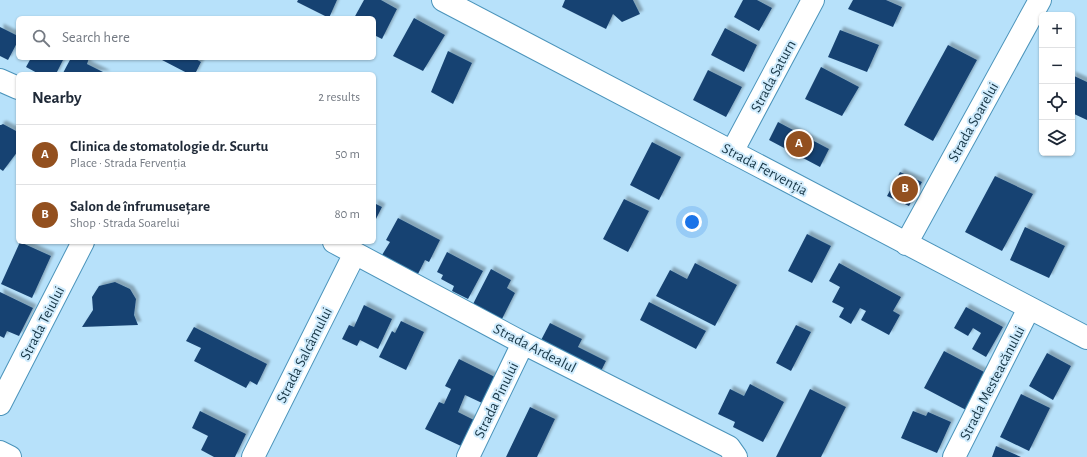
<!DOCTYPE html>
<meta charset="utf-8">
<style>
body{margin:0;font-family:"Alegreya Sans",sans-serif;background:#f6f6f7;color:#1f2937}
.controls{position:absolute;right:12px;top:12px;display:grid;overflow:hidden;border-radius:6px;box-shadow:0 1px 3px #0004}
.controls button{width:36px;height:36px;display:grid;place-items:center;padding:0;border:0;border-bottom:1px solid #e0e1e3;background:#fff;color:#1f2937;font:20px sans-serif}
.you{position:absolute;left:692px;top:222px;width:14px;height:14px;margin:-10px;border:3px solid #fff;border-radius:50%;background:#1a73e8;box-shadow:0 0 0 6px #1a73e833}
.badge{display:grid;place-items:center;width:26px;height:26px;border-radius:50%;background:#93501f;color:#fff;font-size:13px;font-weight:700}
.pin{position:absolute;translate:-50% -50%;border:2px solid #fff;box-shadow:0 1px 4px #0006}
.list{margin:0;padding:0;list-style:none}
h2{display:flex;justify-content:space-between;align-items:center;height:52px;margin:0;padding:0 16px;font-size:17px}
h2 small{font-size:13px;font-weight:400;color:#747a83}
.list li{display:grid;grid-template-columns:26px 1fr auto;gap:12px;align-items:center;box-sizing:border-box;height:60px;padding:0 16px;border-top:1px solid #e0e1e3}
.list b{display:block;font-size:15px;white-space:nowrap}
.list p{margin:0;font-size:13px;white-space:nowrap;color:#747a83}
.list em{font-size:13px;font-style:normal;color:#747a83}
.icon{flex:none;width:22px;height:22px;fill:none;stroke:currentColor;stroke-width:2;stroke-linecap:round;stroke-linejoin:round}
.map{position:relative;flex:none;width:1087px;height:457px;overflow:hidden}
.search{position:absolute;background:#fff;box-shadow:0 1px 3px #0004;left:16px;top:16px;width:360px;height:44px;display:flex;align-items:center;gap:10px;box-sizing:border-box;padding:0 14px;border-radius:6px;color:#747a83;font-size:15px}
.panel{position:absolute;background:#fff;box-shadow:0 1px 3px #0004;left:16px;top:72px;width:360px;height:172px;border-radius:6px}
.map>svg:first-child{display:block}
.building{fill:#194372;filter:url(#shadow)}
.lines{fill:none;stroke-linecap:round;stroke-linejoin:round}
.minor-casing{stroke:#4b94bb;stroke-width:24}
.minor{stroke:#fff;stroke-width:22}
.labels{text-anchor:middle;stroke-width:4;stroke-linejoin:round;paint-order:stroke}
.street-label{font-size:15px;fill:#193848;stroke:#d0ecfd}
</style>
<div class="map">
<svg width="1087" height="457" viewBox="0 0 1087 457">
<defs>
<filter id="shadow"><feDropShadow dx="3.5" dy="-3.5" stdDeviation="1" flood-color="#0004"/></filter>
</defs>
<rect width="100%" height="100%" fill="#b7e1fa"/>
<!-- building -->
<path class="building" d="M298,0H337L329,18L297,2Z
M364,0H381L397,9L382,39L374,35V18H354Z
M565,0H633L640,14L622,22L613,14L606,29L562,7Z
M743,0H757L772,8L759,31L734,17Z
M853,0H886L902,7L893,27L848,9Z
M414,18L445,35L423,71L393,56Z
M0,27L18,36V41L8,60L0,56Z
M725,28L757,45L744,72L711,55Z
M840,30L879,45L867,72L828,57Z
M948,45L977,60L933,141L904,125Z
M448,51L472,63L453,104L431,92Z
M31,58H64L56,74H39L26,67Z
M71,58H89L87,64L107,74H64L63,73Z
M163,58H194L201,62L195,74H189L162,60Z
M821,67L859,87L842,116L805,99Z
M708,70L742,87L726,117L693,100Z
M1072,75L1087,82V120L1072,113Z
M778,122L829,149L820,167L769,140Z
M3,124L18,132V151L3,171L0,169V125H1Z
M652,142L681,157L659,200L630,185Z
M900,172L922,182L909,206L887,196Z
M995,176L1033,194L1002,251L965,232Z
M624,199L649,211L628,252L603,239Z
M374,203L382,207L374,223Z
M398,218L440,240L429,262L425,260L418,274L382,255L390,242L386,240Z
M1025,227L1065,246L1049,278L1010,260Z
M807,234L831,246L812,283L788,271Z
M20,242L51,256L32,298L1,284Z
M447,252L483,271L468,299L452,291L454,286L441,279L443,275L437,272Z
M695,263L737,285L715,326L656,296L670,270L687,279Z
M839,263L901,297L893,311L900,315L889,335L861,320L866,311L860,308L851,324L839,317L844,308L832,302L840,287L829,281Z
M491,269L511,280L507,288L515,293L501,321L472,306Z
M115,282L130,289L136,299L134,315L138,325L82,327L93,310L92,297L99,286Z
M0,292L33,308L19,336L7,331L4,338L0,336Z
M649,302L706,331L696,349L640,320Z
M364,305L392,319L378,349L360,340L357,346L342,339L349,325L354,327Z
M966,307L1003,327L986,357L972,349L981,333L973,328L968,336L954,328Z
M401,321L424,332L406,370L379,357L392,331L395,333Z
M550,323L582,339L578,347L606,361L599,375L539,344Z
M796,325L811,332L791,371L776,363Z
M194,327L267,364L257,385L250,381L246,388L194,361L201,348L186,341Z
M944,351L988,374L968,411L924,388Z
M1047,353L1071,366L1053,400L1029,386Z
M459,359L495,377L482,403L465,395L458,412L474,420L461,446L425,429L439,402L444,404L451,389L445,386Z
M750,384L784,402L763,442L733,427L735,422L718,414L730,389L744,396Z
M810,389L846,407L821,457H776Z
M1021,394L1050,408L1029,451L1000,437Z
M530,407L555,419L537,457H506Z
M200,411L246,434L235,457H214L201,450L208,436L192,428Z
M913,411L926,416L928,412L951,422L937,453L901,438Z
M996,446L1021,457H992Z"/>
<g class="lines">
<!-- minor casing -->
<g class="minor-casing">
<path id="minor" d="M443,0L1087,338
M0,80L18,88
M732,152L813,0
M334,242L523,343L729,447L736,457
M906,244L1040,0
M0,404L83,242
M0,452L10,457
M253,457L355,253
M468,457L523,343
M954,457L1029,308"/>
</g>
<!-- minor -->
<use href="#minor" class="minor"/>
</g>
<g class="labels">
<!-- street labels -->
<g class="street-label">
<text transform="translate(773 76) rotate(-62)" y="5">Strada Saturn</text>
<text transform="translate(973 122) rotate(-61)" y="5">Strada Soarelui</text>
<text transform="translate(765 169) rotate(28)" y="5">Strada Fervenția</text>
<text transform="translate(42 323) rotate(-63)" y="5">Strada Teiului</text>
<text transform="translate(535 348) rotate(27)" y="5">Strada Ardealul</text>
<text transform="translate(304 355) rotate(-63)" y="5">Strada Salcâmului</text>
<text transform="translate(992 383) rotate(-63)" y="5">Strada Mesteacănului</text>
<text transform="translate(496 400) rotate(-64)" y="5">Strada Pinului</text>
</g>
</g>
</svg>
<div class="controls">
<button>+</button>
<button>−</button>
<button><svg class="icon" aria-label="locate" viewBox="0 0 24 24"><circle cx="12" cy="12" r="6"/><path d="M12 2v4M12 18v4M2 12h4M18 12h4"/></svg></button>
<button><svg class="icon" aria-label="layers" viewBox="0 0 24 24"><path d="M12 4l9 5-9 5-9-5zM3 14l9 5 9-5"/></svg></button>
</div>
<div class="you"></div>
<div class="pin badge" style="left:799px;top:144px">A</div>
<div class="pin badge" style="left:905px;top:189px">B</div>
<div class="search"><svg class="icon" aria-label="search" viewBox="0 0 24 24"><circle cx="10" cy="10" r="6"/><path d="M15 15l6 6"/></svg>Search here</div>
<section class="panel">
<h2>Nearby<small>2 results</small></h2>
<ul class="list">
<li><span class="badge">A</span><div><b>Clinica de stomatologie dr. Scurtu</b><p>Place · Strada Fervenția</p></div><em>50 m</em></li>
<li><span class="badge">B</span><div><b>Salon de înfrumusețare</b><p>Shop · Strada Soarelui</p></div><em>80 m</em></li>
</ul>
</section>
</div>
